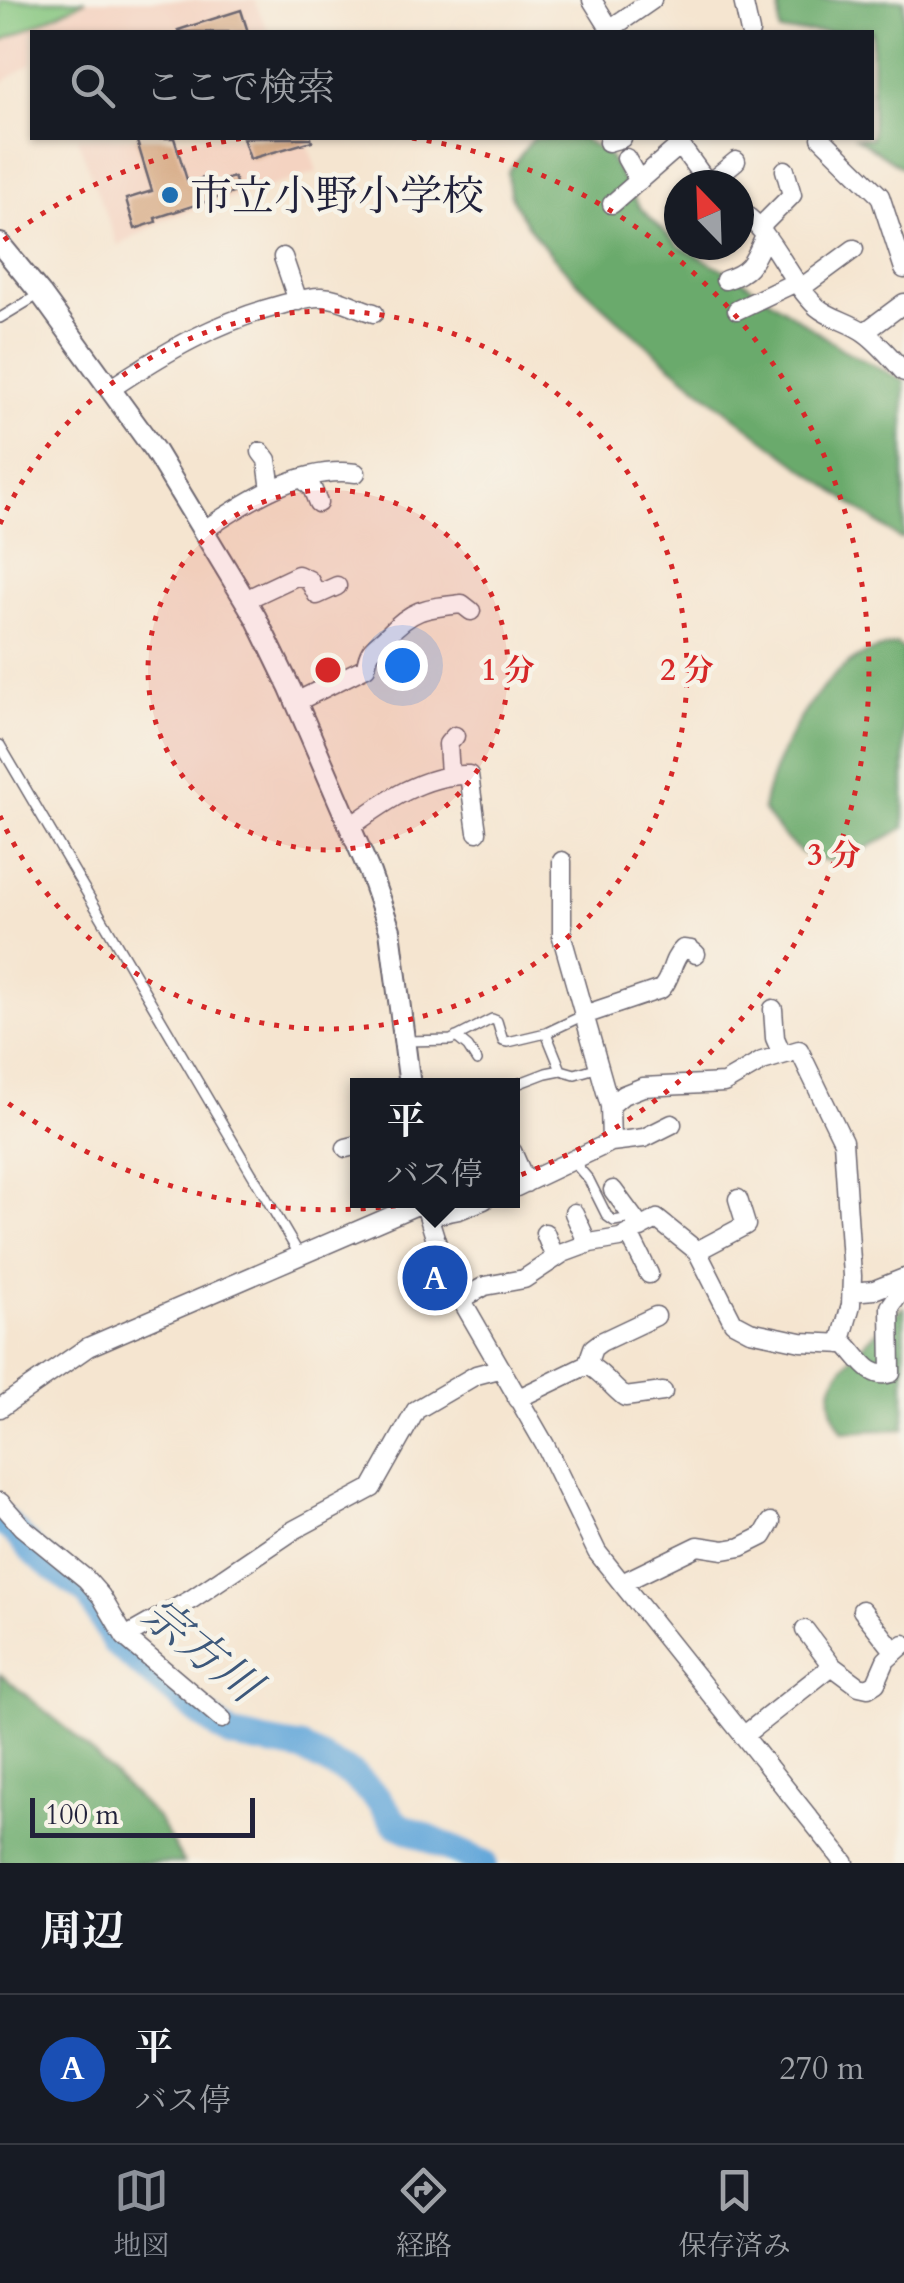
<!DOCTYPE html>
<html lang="ja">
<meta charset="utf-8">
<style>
body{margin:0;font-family:Cardo,"Noto Serif JP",serif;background:#242831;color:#f1f3f6}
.compass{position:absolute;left:664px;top:170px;width:90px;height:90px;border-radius:50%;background:#171b24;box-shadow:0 2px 8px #0004;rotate:337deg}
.scale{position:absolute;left:30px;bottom:25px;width:225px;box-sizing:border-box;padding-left:10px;border:5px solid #22223b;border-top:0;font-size:28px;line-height:35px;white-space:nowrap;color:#22223b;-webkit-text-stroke:8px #f7f3e8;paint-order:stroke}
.you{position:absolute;left:402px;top:665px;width:35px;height:35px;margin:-25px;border:8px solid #fff;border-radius:50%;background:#1a73e8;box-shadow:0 0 0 15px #1a73e833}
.badge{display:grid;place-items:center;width:65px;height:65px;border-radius:50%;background:#8c9099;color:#fff;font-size:32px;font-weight:700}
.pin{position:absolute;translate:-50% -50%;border:5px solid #fff;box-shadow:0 2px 10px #0006}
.popup{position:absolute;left:350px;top:1078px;width:170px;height:130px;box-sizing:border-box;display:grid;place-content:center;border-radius:0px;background:#171b24;filter:drop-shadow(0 2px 8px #0005);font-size:32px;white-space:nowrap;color:#9ea1a6}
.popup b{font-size:38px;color:#f1f3f6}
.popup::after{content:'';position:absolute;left:50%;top:100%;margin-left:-20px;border:20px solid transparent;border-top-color:#171b24}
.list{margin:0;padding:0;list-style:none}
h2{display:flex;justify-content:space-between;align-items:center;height:130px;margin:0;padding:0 40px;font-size:42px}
h2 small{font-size:32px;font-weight:400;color:#9ea1a6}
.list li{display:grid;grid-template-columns:65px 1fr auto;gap:30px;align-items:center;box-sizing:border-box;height:150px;padding:0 40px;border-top:2px solid #363941}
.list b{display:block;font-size:38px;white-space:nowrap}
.list p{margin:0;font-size:32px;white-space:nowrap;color:#9ea1a6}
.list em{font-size:32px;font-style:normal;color:#9ea1a6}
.icon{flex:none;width:55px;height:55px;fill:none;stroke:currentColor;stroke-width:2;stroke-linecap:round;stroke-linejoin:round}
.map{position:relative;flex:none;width:904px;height:1863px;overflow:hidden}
.search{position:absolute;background:#171b24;box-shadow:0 2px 8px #0004;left:30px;right:30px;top:30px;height:110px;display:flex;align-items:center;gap:25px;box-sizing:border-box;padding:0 35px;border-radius:0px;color:#9ea1a6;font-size:38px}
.sheet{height:280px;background:#171b24}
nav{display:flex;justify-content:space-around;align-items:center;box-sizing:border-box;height:140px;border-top:2px solid #363941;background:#171b24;font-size:28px;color:#9ea1a6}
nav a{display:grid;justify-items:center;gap:5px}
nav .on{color:#8c9099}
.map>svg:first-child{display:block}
.built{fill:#f4d3c1}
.green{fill:#83c57d;stroke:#52745c;stroke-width:2.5}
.forest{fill:#6aaa6c;stroke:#466654;stroke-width:2.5}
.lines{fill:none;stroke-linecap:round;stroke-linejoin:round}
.river{stroke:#65a8da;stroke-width:28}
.building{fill:#d7ab86}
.service-casing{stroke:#6c666f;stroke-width:12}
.minor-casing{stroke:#6c666f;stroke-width:21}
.tertiary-casing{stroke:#6c666f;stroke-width:24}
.service{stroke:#fff;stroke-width:9}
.minor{stroke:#fff;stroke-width:18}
.tertiary{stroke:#fff;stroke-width:20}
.ring{fill:none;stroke:#d62828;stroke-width:5;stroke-dasharray:5 10}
.poi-dot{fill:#1f6fb2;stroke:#f7f3e8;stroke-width:4}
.labels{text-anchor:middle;stroke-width:9;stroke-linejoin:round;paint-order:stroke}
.poi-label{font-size:42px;fill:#22223b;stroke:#f7f3e8;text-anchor:start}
.water-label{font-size:45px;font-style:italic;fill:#3d587b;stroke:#f7f3e8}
.centre{fill:#d62828;stroke:#f7f3e8;stroke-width:5}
.ring-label{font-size:30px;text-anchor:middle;font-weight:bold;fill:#d62828;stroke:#f7f3e8;stroke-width:9;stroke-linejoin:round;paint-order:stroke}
</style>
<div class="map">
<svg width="904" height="1863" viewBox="0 0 904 1863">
<rect width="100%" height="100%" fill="#f7f3e8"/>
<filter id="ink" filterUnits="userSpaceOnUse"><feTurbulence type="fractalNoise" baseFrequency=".01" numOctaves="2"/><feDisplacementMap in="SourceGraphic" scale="20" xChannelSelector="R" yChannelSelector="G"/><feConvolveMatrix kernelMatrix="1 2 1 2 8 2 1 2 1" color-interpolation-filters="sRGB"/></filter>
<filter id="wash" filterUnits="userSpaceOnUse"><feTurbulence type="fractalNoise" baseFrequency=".0048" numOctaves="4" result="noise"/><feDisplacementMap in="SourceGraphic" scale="40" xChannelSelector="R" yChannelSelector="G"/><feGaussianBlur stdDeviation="2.25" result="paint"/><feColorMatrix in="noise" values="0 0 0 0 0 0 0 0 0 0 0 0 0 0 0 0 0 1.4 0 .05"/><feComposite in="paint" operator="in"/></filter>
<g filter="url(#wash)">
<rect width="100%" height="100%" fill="#f5e5d0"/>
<!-- built -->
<path class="built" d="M0,0H254L269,32H32V63L0,84Z
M77,138H306L317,172L166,219L118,246Z"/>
<!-- green -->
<path class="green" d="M0,0H86L0,42Z"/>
<!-- forest -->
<path class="forest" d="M779,0H904V169L856,138H872V32H780Z
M533,138H582L608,155L640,208L679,246L739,278L842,349L904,381V538L900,539C792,461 683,382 587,291C562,267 523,228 511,195C508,189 509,179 508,172Z
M896,644L904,650V828C835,865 814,884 763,809C772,757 816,677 866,653C875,649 887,647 896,644Z
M904,1307V1429L843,1432C834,1418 828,1404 832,1386C836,1369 889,1318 904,1307Z
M0,1674L72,1733L158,1819L184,1863H0Z"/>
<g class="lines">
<!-- river -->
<path class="river" d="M0,1517L36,1554L89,1594L116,1644L200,1713L232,1736L302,1749L352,1775L380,1801L396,1824L483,1863"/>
</g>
<g id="blocks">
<!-- building -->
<path class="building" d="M241,10L248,32H179L178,30Z
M136,138H174L188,183L209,176L211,184L234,177L239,191L155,218L156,222L135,229L126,199L152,191Z
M243,138H311L312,141L250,159Z"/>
</g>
</g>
<g filter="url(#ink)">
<use href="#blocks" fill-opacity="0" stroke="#6c666f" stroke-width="2.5"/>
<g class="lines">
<!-- service casing -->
<g class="service-casing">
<path id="service" d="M0,318L40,294
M0,745L299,1254
M546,1033L561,1070
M456,1037L468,1047L477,1061
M407,1041L451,1040L492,1019L497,1021L503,1041L508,1042L546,1033L584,1015
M512,1086L546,1073L561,1070L575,1074L599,1067
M572,1160L589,1180L607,1216L614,1221L631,1218"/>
</g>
<!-- minor casing -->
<g class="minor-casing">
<path id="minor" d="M592,0L612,32
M743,0L750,32
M610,29L652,0
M675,138L709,185
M821,138L880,196L904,269
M608,142L622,138
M626,158L639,181
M708,184L736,161
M612,204L680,145
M739,210C775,234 786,278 817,307C831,319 851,322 865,333C879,343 892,359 904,372
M759,228L792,195L785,170
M283,257L298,301
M725,280C752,272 754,260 765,236
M801,288L854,249
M737,310L796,282
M865,332L904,303
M110,389C168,350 216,322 284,304C297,301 310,296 322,297C342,298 355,308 374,313
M261,452L267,460L271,490
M303,479L312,488L318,503
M203,531C247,501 300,466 356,473
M245,600L298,575L309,580L317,595L337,586
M296,702L366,667C369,647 374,649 388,635C413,608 426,608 462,604L471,611
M450,774L448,744L455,736
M350,827C384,802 425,773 469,775L477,832
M562,861V937L610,1106
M773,1009L775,1038L782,1054
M584,1015L661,989C673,977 670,961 683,949L691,950L696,954
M611,1142L644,1138L672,1124
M346,1148L358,1145
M512,1151L526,1183
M512,1189L611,1142L610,1106L623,1095L643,1087L724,1083L762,1061L799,1050L843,1141L852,1276L851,1305L840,1344
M613,1190L641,1228
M574,1213L588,1244
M429,1216L459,1210L484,1200
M545,1233L555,1258
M629,1234L649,1274
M697,1251L746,1225L738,1199
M851,1292L874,1290L904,1278
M460,1300L485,1286L524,1279L563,1253L590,1243L620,1238L657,1219L697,1251L733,1322L750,1331L801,1342L846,1344C860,1358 870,1380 891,1373L890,1307L904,1287
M587,1365C603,1372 610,1386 625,1397L663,1392
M517,1399L587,1365L593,1348L601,1342L656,1316
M0,1408L88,1347L424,1202L446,1273L545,1445L597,1552L845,1863
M0,1502L22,1527L86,1579L101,1596L125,1637L222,1719
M622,1583L698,1546L724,1550L741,1547L763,1536L771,1522
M862,1610L895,1652
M805,1630L832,1666
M125,1637L192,1599L294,1530L372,1488L416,1410L476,1375L499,1369
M743,1736L832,1666L859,1686L868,1688L876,1683L886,1660L904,1644"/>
</g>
<!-- tertiary casing -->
<g class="tertiary-casing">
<path id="tertiary" d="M0,244L41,294L155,451L256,618L290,688L370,873L390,930L410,1086
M424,1200V1202"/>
</g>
<!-- service -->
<use href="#service" class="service"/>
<!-- minor -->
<use href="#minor" class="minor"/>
<!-- tertiary -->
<use href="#tertiary" class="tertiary"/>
</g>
</g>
<!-- distance rings -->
<circle cx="328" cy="670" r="180" fill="#d62828" fill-opacity=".12"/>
<g class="ring">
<circle cx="328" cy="670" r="180"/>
<path d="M0 524A359 359 0 1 1 0 816"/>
<path d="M4 240A539 539 0 0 1 244 138M412 138A539 539 0 1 1 4 1100"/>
</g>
<!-- markers -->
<circle class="poi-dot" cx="170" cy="195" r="10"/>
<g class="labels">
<!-- poi labels -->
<g class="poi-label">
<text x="190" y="210">市立小野小学校</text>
</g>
<!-- water labels -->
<g class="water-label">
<text transform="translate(202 1649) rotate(39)" y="16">宗方川</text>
</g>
</g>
<circle cx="328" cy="670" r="15" class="centre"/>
<g class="ring-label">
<text x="508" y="680">1 分</text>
<text x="687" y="680">2 分</text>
<text x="834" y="865">3 分</text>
</g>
</svg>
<svg class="compass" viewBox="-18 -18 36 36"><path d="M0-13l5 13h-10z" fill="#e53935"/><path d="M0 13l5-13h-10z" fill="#9ea1a6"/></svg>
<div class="scale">100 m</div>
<div class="you"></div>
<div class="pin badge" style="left:435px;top:1278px;background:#1a4fb4">A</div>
<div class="popup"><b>平</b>バス停</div>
<div class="search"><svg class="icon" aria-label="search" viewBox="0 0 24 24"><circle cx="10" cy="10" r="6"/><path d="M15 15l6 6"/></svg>ここで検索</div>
</div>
<section class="sheet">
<h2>周辺<small></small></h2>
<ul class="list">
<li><span class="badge" style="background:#1a4fb4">A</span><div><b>平</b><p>バス停</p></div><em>270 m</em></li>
</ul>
</section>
<nav>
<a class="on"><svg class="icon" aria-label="map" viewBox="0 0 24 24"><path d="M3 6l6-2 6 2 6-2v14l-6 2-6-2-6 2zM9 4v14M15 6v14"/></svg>地図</a>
<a><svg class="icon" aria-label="directions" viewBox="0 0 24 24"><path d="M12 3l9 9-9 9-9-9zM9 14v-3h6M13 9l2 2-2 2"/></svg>経路</a>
<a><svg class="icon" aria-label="saved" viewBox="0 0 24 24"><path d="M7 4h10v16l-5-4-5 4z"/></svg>保存済み</a>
</nav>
